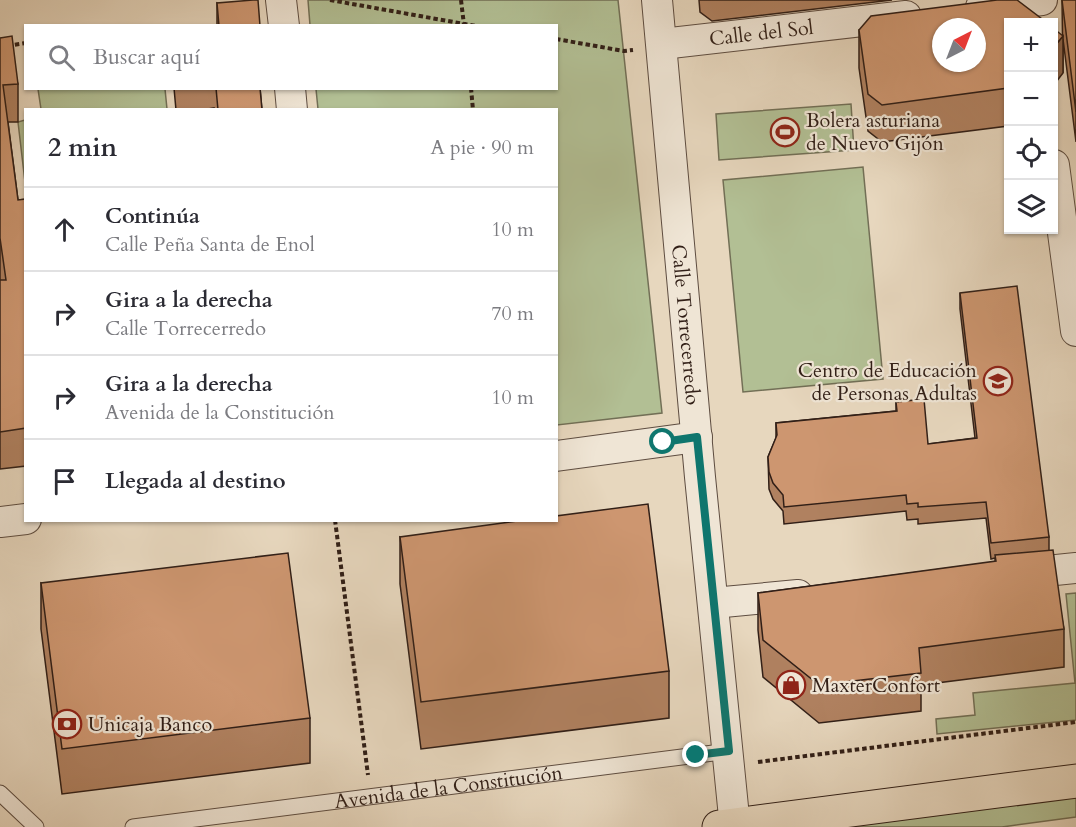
<!DOCTYPE html>
<html lang="es">
<meta charset="utf-8">
<style>
body{margin:0;font-family:Cardo,serif;background:#f2f2f3;color:#2b2b33}
.controls{position:absolute;right:18px;top:18px;display:grid;overflow:hidden;border-radius:0px;box-shadow:0 2px 4px #0004}
.controls button{width:54px;height:54px;display:grid;place-items:center;padding:0;border:0;border-bottom:2px solid #e1e1e2;background:#fff;color:#2b2b33;font:30px sans-serif}
.compass{position:absolute;left:932px;top:18px;width:54px;height:54px;border-radius:50%;background:#fff;box-shadow:0 2px 4px #0004;rotate:42deg}
.stop{position:absolute;width:18px;height:18px;margin:-14px;border:4px solid #0f766e;border-radius:50%;background:#fff}
.stop.end{background:#0f766e;border-color:#fff;box-shadow:0 2px 6px #0008}
.list{margin:0;padding:0;list-style:none}
h2{display:flex;justify-content:space-between;align-items:center;height:78px;margin:0;padding:0 24px;font-size:26px}
h2 small{font-size:20px;font-weight:400;color:#7c7c81}
.list li{display:grid;grid-template-columns:39px 1fr auto;gap:18px;align-items:center;box-sizing:border-box;height:84px;padding:0 24px;border-top:2px solid #e1e1e2}
.list b{display:block;font-size:22px;white-space:nowrap}
.list p{margin:0;font-size:20px;white-space:nowrap;color:#7c7c81}
.list em{font-size:20px;font-style:normal;color:#7c7c81}
.icon{flex:none;width:33px;height:33px;fill:none;stroke:currentColor;stroke-width:2;stroke-linecap:round;stroke-linejoin:round}
.map{position:relative;flex:none;width:1076px;height:827px;overflow:hidden}
.search{position:absolute;background:#fff;box-shadow:0 2px 4px #0004;left:24px;top:24px;width:534px;height:66px;display:flex;align-items:center;gap:15px;box-sizing:border-box;padding:0 21px;border-radius:0px;color:#7c7c81;font-size:22px}
.panel{position:absolute;background:#fff;box-shadow:0 2px 4px #0004;left:24px;top:108px;width:534px;height:414px;border-radius:0px}
.map>svg:first-child{display:block}
.green{fill:#b2bf94;stroke:#726f56;stroke-width:1.5}
.lines{fill:none;stroke-linecap:round;stroke-linejoin:round}
.service-casing{stroke:#5e4d41;stroke-width:17}
.minor-casing{stroke:#5e4d41;stroke-width:32}
.primary-casing{stroke:#311f17;stroke-width:35}
.path{stroke:#311f17;stroke-width:4;stroke-dasharray:4.5 3;stroke-linecap:butt}
.service{stroke:#efe5d5;stroke-width:15}
.minor{stroke:#efe5d5;stroke-width:30}
.primary{stroke:#e7d7be;stroke-width:33}
.wall{fill:#b08160;stroke:#311f17;stroke-width:1.5}
.shaded-wall{fill:#90694e;stroke:#311f17;stroke-width:1.5}
.building{fill:#cd9670;stroke:#311f17;stroke-width:1.5;fill-rule:evenodd}
.route{stroke:#0f766e;stroke-width:8}
.labels{text-anchor:middle;stroke-width:4.5;stroke-linejoin:round;paint-order:stroke}
.street-label{font-size:20px;fill:#311f17;stroke:#efe5d5}
.poi-label{font-size:20px;fill:#311f17;stroke:#efe5d5;text-anchor:start}
</style>
<div class="map">
<svg width="1076" height="827" viewBox="0 0 1076 827">
<rect width="100%" height="100%" fill="#e7d7be"/>
<filter id="stains"><feTurbulence type="fractalNoise" baseFrequency=".00333" numOctaves="4"/><feColorMatrix values="0 0 0 0 .2 0 0 0 0 .09 0 0 0 0 .02 0 0 0 .5 -.17"/></filter>
<radialGradient id="worn" r=".72"><stop offset=".6" stop-color="#630" stop-opacity="0"/><stop offset="1" stop-color="#630" stop-opacity=".3"/></radialGradient>
<!-- green -->
<path class="green" d="M308,0H618L662,413L557,425L556,110L318,109L316,89L556,88V26L310,25Z
M38,89H165L167,109H41Z
M851,104L854,150L719,160L716,114Z
M25,120H26L25,182L18,122Z
M863,167L883,379L743,392L723,180Z
M1076,593V720L937,734L936,719L975,715L973,693L1075,683L1066,594Z
M1076,797V817L1002,827H829Z"/>
<g class="lines">
<!-- service casing -->
<g class="service-casing">
<g id="service">
<path d="M0,793L36,827"/>
<path id="s1" d="M133,827L729,751"/>
</g>
</g>
<!-- minor casing -->
<g class="minor-casing">
<g id="minor">
<path d="M281,0L284,26"/>
<path id="s2" d="M657,0L700,477L735,827"/>
<path d="M981,7L1042,0"/>
<path id="s3" d="M662,44L906,16"/>
<path d="M290,88L292,110"/>
<path d="M1054,165L1076,331"/>
<path d="M556,456L697,437"/>
<path d="M0,522L26,519"/>
<path d="M1016,574L1076,568"/>
<path d="M713,603L798,595"/>
</g>
</g>
<!-- primary casing -->
<g class="primary-casing">
<path id="primary" d="M719,827L1076,781"/>
</g>
<!-- path -->
<path class="path" d="M330,0L476,26
M461,0L464,25
M556,39L624,51L633,50
M0,47L26,43
M471,88L473,110
M335,520L368,775
M758,762L1076,722"/>
<!-- service -->
<use href="#service" class="service"/>
<!-- minor -->
<use href="#minor" class="minor"/>
<!-- primary -->
<use href="#primary" class="primary"/>
</g>
<!-- wall -->
<path class="wall" d="M699,0H892L712,21L700,12Z
M1062,0H1076V142L1063,39V73Z
M217,3L260,26H217Z
M1008,22V126L882,142L868,131L859,68V30Z
M0,38L18,84V122H8L18,200L26,199V466L0,469Z
M174,88H260L262,110H214V108L202,110H176Z
M960,293L1049,537V550L1064,629V667L921,685V711L819,723L763,677L758,630V593L995,562V558L991,559L986,518L918,524V519L907,520L906,511L784,524L783,511L773,499L769,489L768,457L776,438V423L896,411V402L928,444L975,438L960,309Z
M400,537L669,671V718L421,749L400,584Z
M41,583L310,718V763L62,794L41,629Z"/>
<!-- shaded-wall -->
<path class="shaded-wall" d="M1063,36V73L1053,86V48Z"/>
<!-- building -->
<path class="building" d="M253,0H258L260,26H219L217,3Z
M997,0H1017L1046,22H1008V88L882,105L868,94L859,30L871,16ZM941,27H977V63H941Z
M1062,0H1076V112Z
M1053,28L1063,36L1053,48Z
M12,36L18,84L3,85L18,200L26,199V428L0,432V280H6L0,238V38Z
M216,88H260L262,110H218Z
M1017,286L1049,537L991,543L986,502L918,507V503L907,504L906,495L784,507L783,495L773,483L769,472L768,457L777,435L776,423L897,411L896,402L924,399L928,444L977,438L960,293Z
M648,504L669,671L421,702L400,537L525,520H556V516Z
M1053,550L1064,629L919,648L921,673L819,685L763,640L758,593L996,561L995,555Z
M288,553L310,718L62,749L41,583Z"/>
<g class="lines">
<!-- route -->
<path class="route" d="M663,442L697,437L729,751L696,755"/>
</g>
<!-- icons -->
<defs>
<g id="stadium-ring" transform="scale(1.5)"><circle r="9.5" fill="#efe5d5" stroke="#8f2418" stroke-width="1.5"/><path d="M0-5a6.5 5 0 1 0 0 10a6.5 5 0 1 0 0-10ZM-3.5-1.8h7v3.6h-7Z" fill="#8f2418"/></g>
<g id="school-ring" transform="scale(1.5)"><circle r="9.5" fill="#efe5d5" stroke="#8f2418" stroke-width="1.5"/><path d="M0-5L7-2L0 1L-7-2ZM-4 1L0 2.5L4 1V4Q0 6-4 4Z" fill="#8f2418"/></g>
<g id="shop-ring" transform="scale(1.5)"><circle r="9.5" fill="#efe5d5" stroke="#8f2418" stroke-width="1.5"/><path d="M-5-2.5h2.3a2.7 3.5 0 0 1 5.4 0H5L5.5 6h-11ZM-1.5-2.5h3a1.5 2.3 0 0 0-3 0Z" fill="#8f2418"/></g>
<g id="bank-ring" transform="scale(1.5)"><circle r="9.5" fill="#efe5d5" stroke="#8f2418" stroke-width="1.5"/><path d="M-6-4H6V4H-6ZM0-2.3a2.3 2.3 0 1 0 0 4.6a2.3 2.3 0 1 0 0-4.6Z" fill="#8f2418"/></g>
</defs>
<g fill-rule="evenodd">
<use href="#stadium-ring" x="785" y="132"/>
<use href="#school-ring" x="998" y="381"/>
<use href="#shop-ring" x="791" y="685"/>
<use href="#bank-ring" x="67" y="724"/>
</g>
<g class="labels">
<!-- street labels -->
<g class="street-label">
<text dy="7" stroke="none"><textPath href="#s3" startOffset="100">Calle del Sol</textPath></text>
<text dy="7" stroke="none"><textPath href="#s2" startOffset="326">Calle Torrecerredo</textPath></text>
<text dy="7" stroke="none"><textPath href="#s1" startOffset="318">Avenida de la Constitución</textPath></text>
</g>
<!-- poi labels -->
<g class="poi-label">
<text x="806" y="127">Bolera asturiana<tspan x="806" dy="23">de Nuevo Gijón</tspan></text>
<text x="977" y="377" text-anchor="end">Centro de Educación<tspan x="977" dy="23">de Personas Adultas</tspan></text>
<text x="812" y="692">MaxterConfort</text>
<text x="88" y="731">Unicaja Banco</text>
</g>
</g>
<rect width="100%" height="100%" filter="url(#stains)"/>
<rect width="100%" height="100%" fill="url(#worn)"/>
</svg>
<div class="controls">
<button>+</button>
<button>−</button>
<button><svg class="icon" aria-label="locate" viewBox="0 0 24 24"><circle cx="12" cy="12" r="6"/><path d="M12 2v4M12 18v4M2 12h4M18 12h4"/></svg></button>
<button><svg class="icon" aria-label="layers" viewBox="0 0 24 24"><path d="M12 4l9 5-9 5-9-5zM3 14l9 5 9-5"/></svg></button>
</div>
<svg class="compass" viewBox="-18 -18 36 36"><path d="M0-13l5 13h-10z" fill="#e53935"/><path d="M0 13l5-13h-10z" fill="#7c7c81"/></svg>
<div class="stop" style="left:663px;top:442px"></div>
<div class="stop end" style="left:696px;top:755px"></div>
<div class="search"><svg class="icon" aria-label="search" viewBox="0 0 24 24"><circle cx="10" cy="10" r="6"/><path d="M15 15l6 6"/></svg>Buscar aquí</div>
<section class="panel">
<h2>2 min<small>A pie · 90 m</small></h2>
<ul class="list">
<li><svg class="icon" aria-label="ahead" viewBox="0 0 24 24"><path d="M12 20V5M6 11l6-6 6 6"/></svg><div><b>Continúa</b><p>Calle Peña Santa de Enol</p></div><em>10 m</em></li>
<li><svg class="icon" aria-label="right" viewBox="0 0 24 24"><path d="M7 20v-9h11M14 6l5 5-5 5"/></svg><div><b>Gira a la derecha</b><p>Calle Torrecerredo</p></div><em>70 m</em></li>
<li><svg class="icon" aria-label="right" viewBox="0 0 24 24"><path d="M7 20v-9h11M14 6l5 5-5 5"/></svg><div><b>Gira a la derecha</b><p>Avenida de la Constitución</p></div><em>10 m</em></li>
<li><svg class="icon" aria-label="arrive" viewBox="0 0 24 24"><path d="M6 21V4h12l-3 4 3 4H6"/></svg><div><b>Llegada al destino</b></div></li>
</ul>
</section>
</div>
